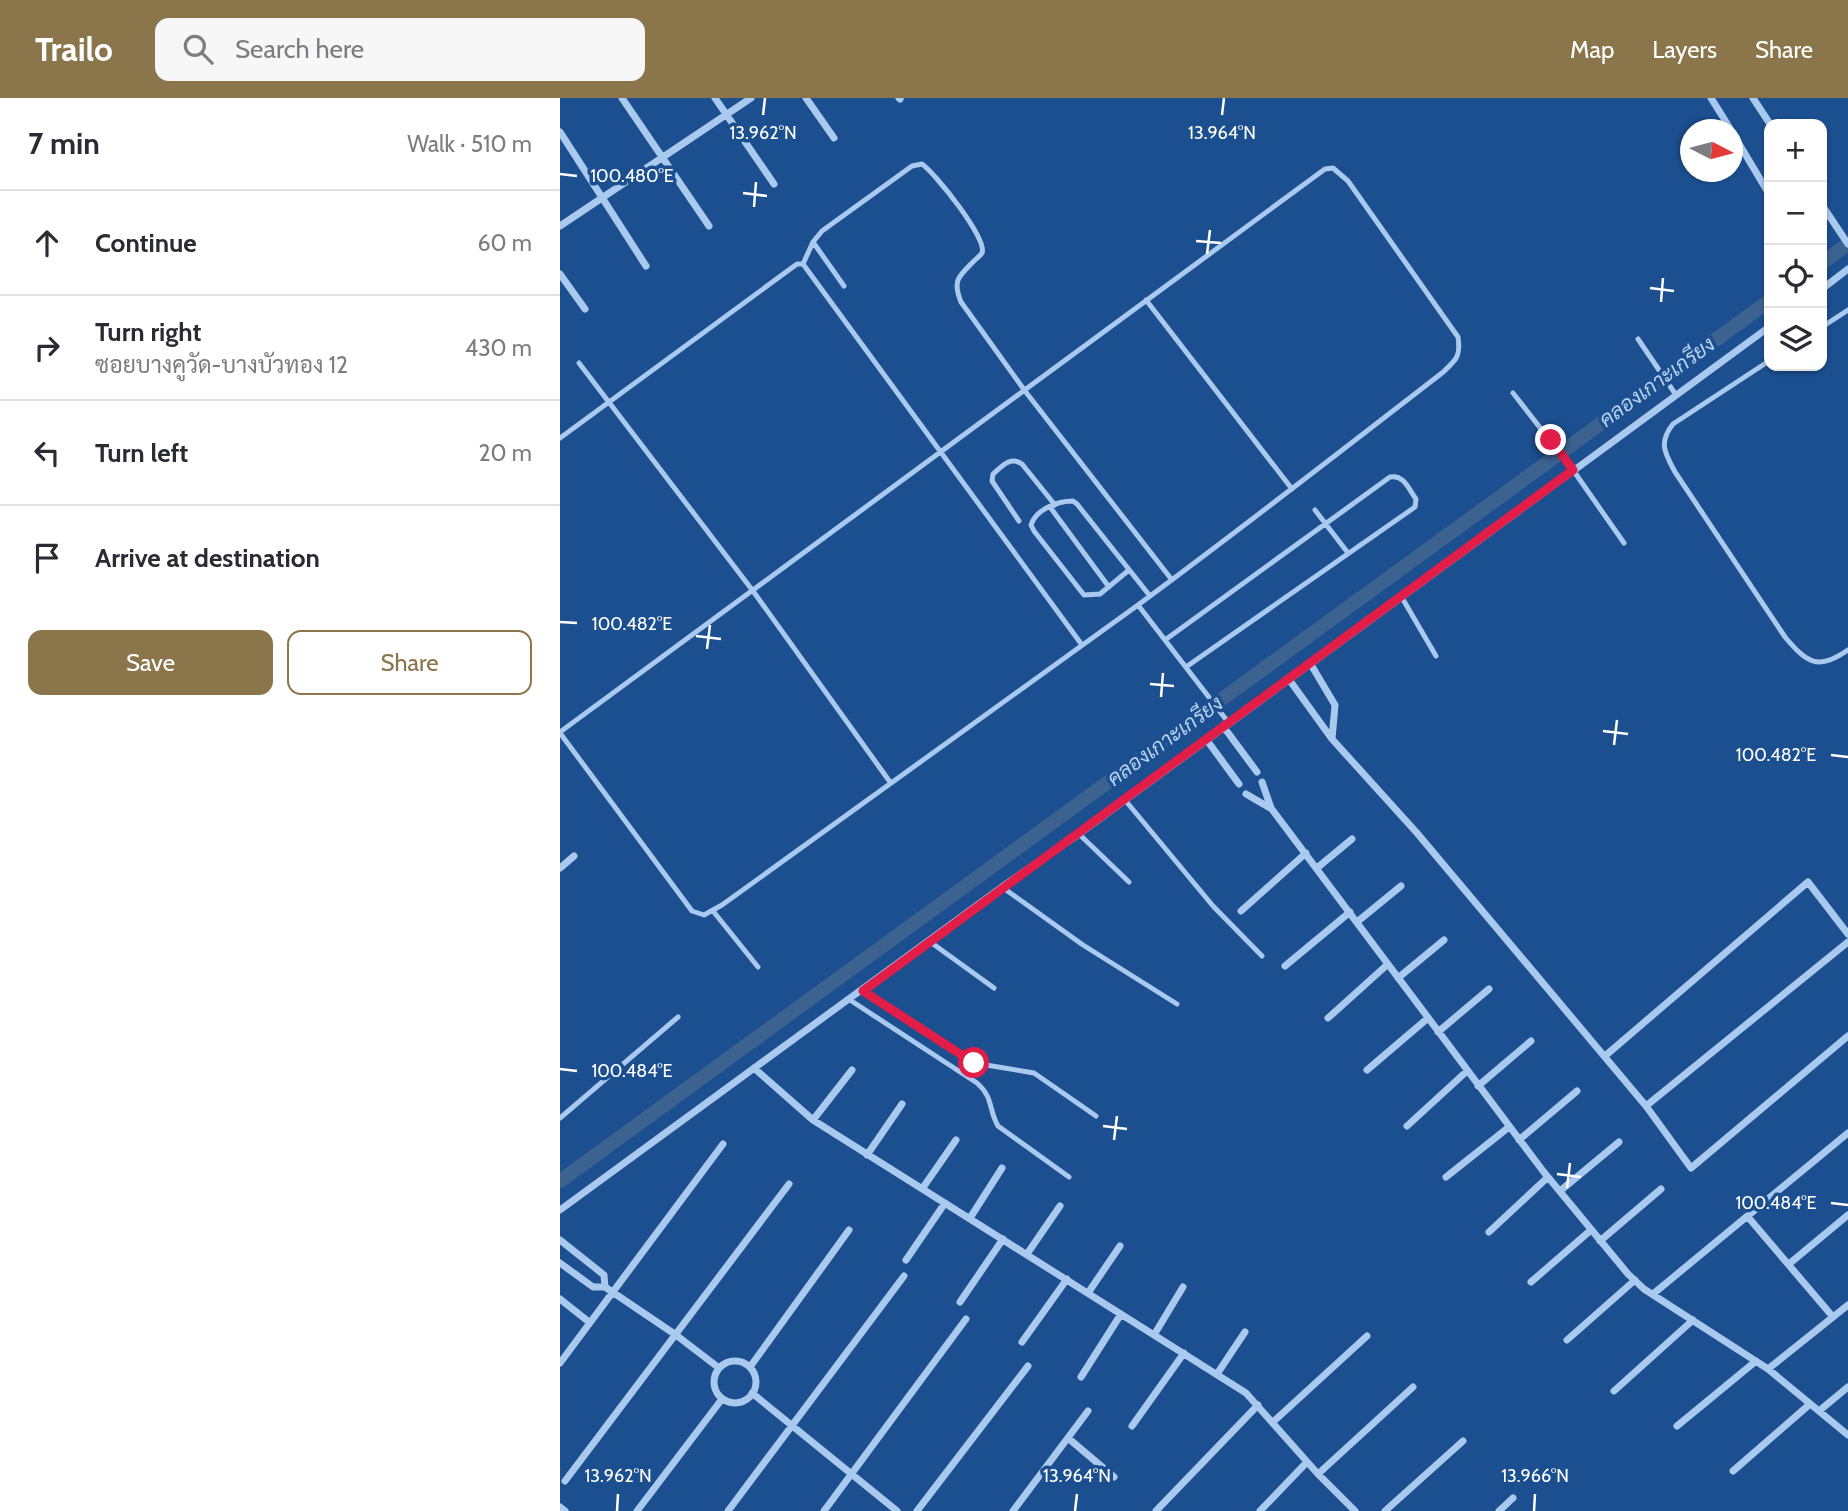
<!DOCTYPE html>
<meta charset="utf-8">
<style>
body{margin:0;font-family:Cabin,Sarabun,sans-serif;background:#f7f7f7;color:#2b2b33}
.controls{position:absolute;right:21px;top:21px;display:grid;overflow:hidden;border-radius:14px;box-shadow:0 2px 5px #0004}
.controls button{width:63px;height:63px;display:grid;place-items:center;padding:0;border:0;border-bottom:2px solid #e1e1e2;background:#fff;color:#2b2b33;font:35px sans-serif}
.compass{position:absolute;left:1120px;top:21px;width:63px;height:63px;border-radius:50%;background:#fff;box-shadow:0 2px 5px #0004;rotate:96deg}
.stop{position:absolute;width:21px;height:21px;margin:-16px;border:5px solid #e11d48;border-radius:50%;background:#fff}
.stop.end{background:#e11d48;border-color:#fff;box-shadow:0 2px 7px #0008}
.list{margin:0;padding:0;list-style:none}
h2{display:flex;justify-content:space-between;align-items:center;height:91px;margin:0;padding:0 28px;font-size:30px}
h2 small{font-size:23px;font-weight:400;color:#7c7c81}
.list li{display:grid;grid-template-columns:46px 1fr auto;gap:21px;align-items:center;box-sizing:border-box;height:105px;padding:0 28px;border-top:2px solid #e1e1e2}
.list b{display:block;font-size:26px;white-space:nowrap}
.list p{margin:0;font-size:23px;white-space:nowrap;color:#7c7c81}
.list em{font-size:23px;font-style:normal;color:#7c7c81}
.actions{display:flex;gap:14px;padding:21px 28px}
.actions a{flex:1;padding:16px 0;border:2px solid #8a764a;border-radius:14px;text-align:center;font-size:24px;color:#8a764a}
.actions .main{background:#8a764a;color:#fff}
.icon{flex:none;width:38px;height:38px;fill:none;stroke:currentColor;stroke-width:2;stroke-linecap:round;stroke-linejoin:round}
.map{position:relative;flex:none;width:1288px;height:1413px;overflow:hidden}
header{display:flex;align-items:center;gap:42px;box-sizing:border-box;height:98px;padding:0 35px;background:#8a764a;color:#fff}
header strong{font-size:33px}
nav{display:flex;gap:38px;margin-inline-start:auto;font-size:24px}
.search{width:490px;height:63px;background:#f7f7f7;display:flex;align-items:center;gap:18px;box-sizing:border-box;padding:0 24px;border-radius:14px;color:#7c7c81;font-size:26px}
main{display:flex}
aside{flex:1;background:#fff}
.map>svg:first-child{display:block}
.lines{fill:none;stroke-linecap:round;stroke-linejoin:round}
.canal{stroke:#3c6290;stroke-width:14}
.lane{stroke:#a9c9ee;stroke-width:5}
.street{stroke:#a9c9ee;stroke-width:7}
.route{stroke:#e11d48;stroke-width:9}
.ticks{fill:none;stroke:#fff;stroke-width:2.5}
.labels{text-anchor:middle;stroke-width:7;stroke-linejoin:round;paint-order:stroke}
.water-label{font-size:21px;font-style:italic;fill:#b5d3f5;stroke:#1b4f8f}
.ticks-label{font-size:18px;text-anchor:middle;fill:#fff;stroke:#1b4f8f;stroke-width:7;stroke-linejoin:round;paint-order:stroke}
</style>
<header>
<strong>Trailo</strong>
<div class="search"><svg class="icon" aria-label="search" viewBox="0 0 24 24"><circle cx="10" cy="10" r="6"/><path d="M15 15l6 6"/></svg>Search here</div>
<nav><a>Map</a><a>Layers</a><a>Share</a></nav>
</header>
<main>
<aside>
<h2>7 min<small>Walk · 510 m</small></h2>
<ul class="list">
<li><svg class="icon" aria-label="ahead" viewBox="0 0 24 24"><path d="M12 20V5M6 11l6-6 6 6"/></svg><div><b>Continue</b></div><em>60 m</em></li>
<li><svg class="icon" aria-label="right" viewBox="0 0 24 24"><path d="M7 20v-9h11M14 6l5 5-5 5"/></svg><div><b>Turn right</b><p>ซอยบางคูวัด-บางบัวทอง 12</p></div><em>430 m</em></li>
<li><svg class="icon" aria-label="left" viewBox="0 0 24 24"><path d="M17 20v-9H6M10 6l-5 5 5 5"/></svg><div><b>Turn left</b></div><em>20 m</em></li>
<li><svg class="icon" aria-label="arrive" viewBox="0 0 24 24"><path d="M6 21V4h12l-3 4 3 4H6"/></svg><div><b>Arrive at destination</b></div></li>
</ul>
<div class="actions"><a class="main">Save</a><a>Share</a></div>
</aside>
<div class="map">
<svg width="1288" height="1413" viewBox="0 0 1288 1413">
<rect width="100%" height="100%" fill="#1b4f8f"/>
<g class="lines">
<!-- canal -->
<path class="canal" d="M1262,165L1288,146
M0,1083L1209,203"/>
<!-- lane -->
<path class="lane" d="M253,144L284,188
M243,166L522,547
M586,202L732,391
M1262,229L1288,212
M1078,241L1116,297
M1209,263L1113,326C1098,345 1105,355 1115,374L1225,539C1247,565 1258,573 1288,552
M19,265L193,493L330,684
M953,295L1013,372L1064,445
M0,340L237,166H243L253,144L262,133L352,68L362,66C375,75 428,141 422,155C420,158 417,160 414,163C399,178 392,182 401,204L465,293L612,482
M490,409L549,489
M755,412L788,455
M459,423L432,383L433,376C442,368 450,358 462,366L495,407
M569,472L540,496L524,497L474,433L471,427C476,411 498,403 513,403L517,406L590,498
M841,498L876,558
M578,507L668,624
M605,542L830,379C844,376 849,392 856,401L855,409L626,569
M0,634L765,71L773,70L788,83L898,239C901,259 896,262 882,275C781,353 681,431 578,507C440,608 300,706 162,807L144,817L132,813L0,635
M565,702L653,808L702,858
M519,736L569,784
M442,789L523,847L617,906
M153,813L198,869
M369,843L434,890
M303,893L414,965L474,975L536,1018
M290,902L417,985C434,1000 428,1011 438,1028L509,1079
M0,1020L118,919"/>
<!-- street -->
<path class="street" d="M62,0L149,128
M155,0L214,86
M246,0L274,40
M339,0L340,1
M1151,0L1171,32
M1193,0L1210,26
M0,34L86,168
M1172,34L1209,96
M1262,107L1288,146
M0,128L191,0
M0,176L25,211
M1262,191L1288,171
M728,580L772,641L775,607L750,565
M663,628L697,674
M646,641L679,686
M772,641L857,735L1086,1008L1131,1070L1288,938
M702,684L711,710L983,1073L1068,1176L1084,1191L1208,1271L1288,1337
M686,696L710,710
M0,770L14,758
M757,770L792,741
M681,813L746,755
M797,824L841,788
M725,868L790,814
M838,880L884,842
M768,920L828,866
M878,934L929,891
M1045,958L1248,784L1288,836
M194,970L253,1022L686,1295L758,1376L795,1413
M807,972L868,920
M918,988L971,943
M1086,1008L1288,844
M253,1022L292,972
M847,1028L907,973
M959,1042L1017,993
M307,1057L342,1006
M886,1079L949,1029
M362,1091L396,1042
M1000,1093L1059,1044
M0,1112L442,789L519,736L1209,229
M1188,1119L1273,1219
M410,1120L442,1070
M929,1134L988,1079
M0,1142L44,1177L45,1189
M1040,1143L1101,1091
M467,1156L500,1108
M346,1162L385,1105
M0,1165L33,1189H45L116,1237L159,1270
M1229,1166L1288,1117
M971,1184L1031,1132
M528,1195L560,1148
M1093,1196L1288,1035
M0,1201L29,1224
M400,1204L443,1141
M594,1237L623,1189
M1007,1242L1075,1182
M462,1244L507,1181
M154 1284a21 21 0 1 1 42 0a21 21 0 1 1-42 0Z
M0,1265L163,1046
M190,1269L289,1132
M1208,1271L1288,1207
M657,1276L685,1234
M521,1279L561,1216
M1054,1293L1133,1222
M192,1295L337,1413
M1259,1313L1288,1289
M713,1324L807,1238
M572,1328L624,1255
M1117,1328L1196,1263
M508,1340L554,1379
M1173,1373L1250,1306
M758,1376L853,1289
M5,1383L229,1086
M0,1409L5,1413
M77,1413L162,1301
M168,1413L344,1178
M264,1413L406,1221
M357,1413L468,1268
M453,1413L528,1313
M596,1413L698,1307
M700,1413L747,1364
M825,1413L903,1343
M939,1413L953,1400"/>
</g>
<g class="lines">
<!-- route -->
<path class="route" d="M414,965L303,893L1013,372L991,342"/>
</g>
<!-- ticks -->
<path class="ticks" d="M203,17L205,0M662,17L664,0M0,76L17,78M183,95L207,98M194,109L196,84M636,143L661,145M647,156L650,132M1090,190L1114,193M1101,204L1103,180M0,524L17,525M136,538L161,541M147,551L150,527M590,586L614,588M601,599L603,575M1043,633L1068,636M1054,647L1057,622M1271,657L1288,659M0,971L17,973M543,1028L567,1031M554,1042L557,1018M997,1076L1021,1079M1007,1090L1010,1065M1271,1105L1288,1107M57,1413L58,1396M515,1413L517,1396M974,1413L975,1396"/>
<g class="labels">
<!-- water labels -->
<g class="water-label">
<text transform="translate(1097 284) rotate(-36)" y="7">คลองเกาะเกรียง</text>
<text transform="translate(605 643) rotate(-36)" y="7">คลองเกาะเกรียง</text>
</g>
</g>
<g class="ticks-label">
<text x="203" y="41">13.962°N</text>
<text x="662" y="41">13.964°N</text>
<text x="72" y="84">100.480°E</text>
<text x="72" y="532">100.482°E</text>
<text x="1216" y="663">100.482°E</text>
<text x="72" y="979">100.484°E</text>
<text x="1216" y="1111">100.484°E</text>
<text x="58" y="1384">13.962°N</text>
<text x="517" y="1384">13.964°N</text>
<text x="975" y="1384">13.966°N</text>
</g>
</svg>
<div class="controls">
<button>+</button>
<button>−</button>
<button><svg class="icon" aria-label="locate" viewBox="0 0 24 24"><circle cx="12" cy="12" r="6"/><path d="M12 2v4M12 18v4M2 12h4M18 12h4"/></svg></button>
<button><svg class="icon" aria-label="layers" viewBox="0 0 24 24"><path d="M12 4l9 5-9 5-9-5zM3 14l9 5 9-5"/></svg></button>
</div>
<svg class="compass" viewBox="-18 -18 36 36"><path d="M0-13l5 13h-10z" fill="#e53935"/><path d="M0 13l5-13h-10z" fill="#7c7c81"/></svg>
<div class="stop" style="left:414px;top:965px"></div>
<div class="stop end" style="left:991px;top:342px"></div>
</div>
</main>
